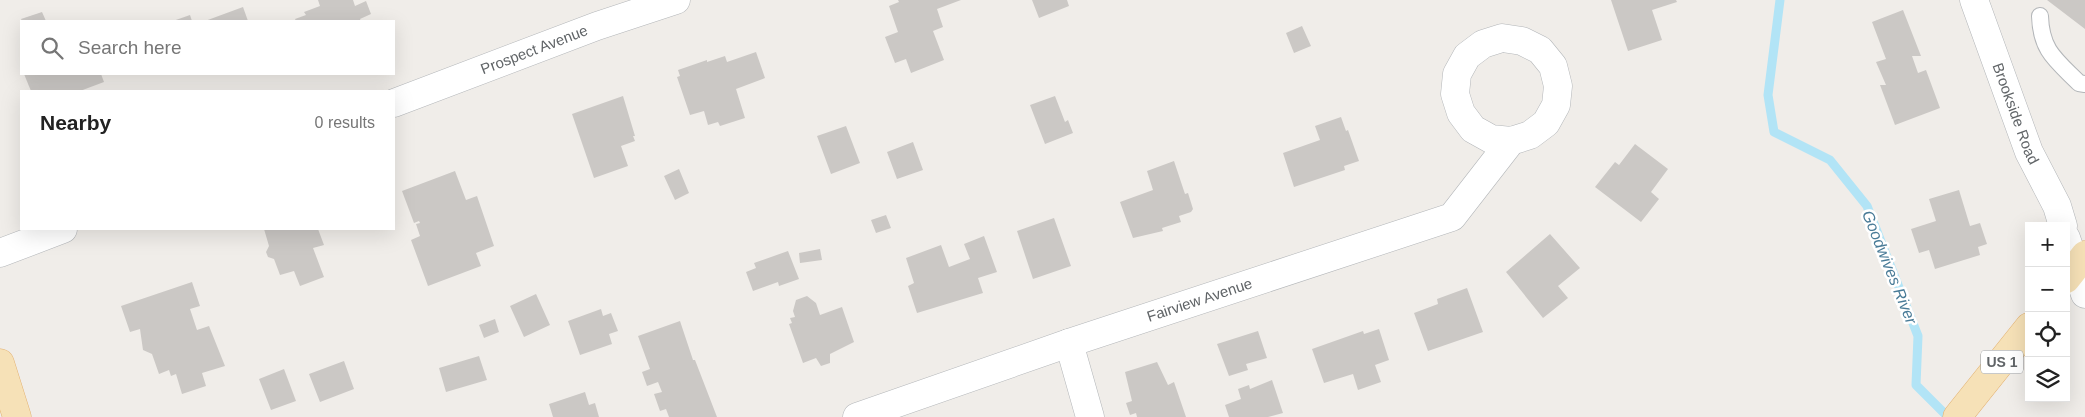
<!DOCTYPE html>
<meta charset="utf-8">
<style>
body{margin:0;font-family:Arial,sans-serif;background:#f6f6f6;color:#222}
.controls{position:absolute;right:15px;bottom:15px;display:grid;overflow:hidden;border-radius:0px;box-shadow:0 5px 20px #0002}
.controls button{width:45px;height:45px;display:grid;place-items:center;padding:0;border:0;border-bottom:1px solid #e0e0e0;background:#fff;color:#222;font:25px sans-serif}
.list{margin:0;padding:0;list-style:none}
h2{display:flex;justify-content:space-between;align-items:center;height:65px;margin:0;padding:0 20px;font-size:21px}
h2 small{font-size:16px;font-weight:400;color:#767676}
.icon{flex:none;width:28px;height:28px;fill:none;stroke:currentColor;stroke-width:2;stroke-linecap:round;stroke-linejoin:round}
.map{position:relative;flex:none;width:2085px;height:417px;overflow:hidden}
.search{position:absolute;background:#fff;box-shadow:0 5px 20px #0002;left:20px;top:20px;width:375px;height:55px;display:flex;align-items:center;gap:12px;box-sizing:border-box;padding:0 18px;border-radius:0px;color:#767676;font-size:19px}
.panel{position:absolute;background:#fff;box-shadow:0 5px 20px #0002;left:20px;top:90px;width:375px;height:140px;border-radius:0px}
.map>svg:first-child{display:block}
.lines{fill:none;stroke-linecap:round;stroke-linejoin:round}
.stream{stroke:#b2e4f6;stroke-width:9}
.building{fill:#cbc8c5}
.lane-casing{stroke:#b3b6b9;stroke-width:18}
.street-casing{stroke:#b3b6b9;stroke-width:29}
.primary-casing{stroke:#e2af6f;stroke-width:29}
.lane{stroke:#fff;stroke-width:16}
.street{stroke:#fff;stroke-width:28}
.primary{stroke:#f6e1b7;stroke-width:28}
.labels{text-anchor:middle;stroke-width:5;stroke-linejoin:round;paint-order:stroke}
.shield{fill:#fff;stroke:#909295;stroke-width:1}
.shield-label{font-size:14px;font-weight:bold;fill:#606467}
.street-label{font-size:15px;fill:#606467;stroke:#fff}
.water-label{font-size:16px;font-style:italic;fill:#497b97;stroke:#fff}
</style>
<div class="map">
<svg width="2085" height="417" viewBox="0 0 2085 417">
<rect width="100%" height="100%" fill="#f0ede9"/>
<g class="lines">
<!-- stream -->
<path class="stream" d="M1780,0L1768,95L1774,132L1830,160L1867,206L1918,336L1916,385L1948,417"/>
</g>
<!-- building -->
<path class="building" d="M318,0H353L355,6L366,1L371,14L360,19L361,21H296L295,19L306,15L304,12L320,6Z
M898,0H961L937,9L943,27L933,31L944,60L911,73L906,59L895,63L885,37L898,32L889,6L899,2Z
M1032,0H1067L1069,6L1039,18Z
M1611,0H1676L1677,2L1652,10L1662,40L1628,51Z
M2047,0H2085V29Z
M243,7L248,21H205Z
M1903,10L1921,56H1912L1918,73L1926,70L1940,108L1895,125L1880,85H1886L1876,62L1886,59L1872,22Z
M42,12L46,21H22L21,19Z
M190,15L192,21H173Z
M1302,26L1311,46L1294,53L1286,33Z
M756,52L765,78L736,89L745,118L720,126L718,122L708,125L704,111L690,115L677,77L680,76L678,70L707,60V62L725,56L727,62Z
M24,74H101L104,82L80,91H31Z
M623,96L635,136H633L635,141L621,146L628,166L594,178L572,114Z
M1055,96L1065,122L1068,120L1073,133L1045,144L1030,105Z
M1341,117L1346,131L1348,130L1359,161L1344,166L1345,170L1294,187L1283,153L1320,140L1315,126Z
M846,126L860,163L831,174L817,136Z
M913,142L923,170L897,179L887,152Z
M1635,144L1668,169L1651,192L1659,199L1641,222L1595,187L1615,162L1619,165Z
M1174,161L1185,194L1188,193L1193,209L1191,212L1179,216L1181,222L1162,228L1163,231L1133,238L1120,202L1153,190L1147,171Z
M679,169L689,193L675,200L664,176Z
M455,171L466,200L477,196L494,246L476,253L481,266L428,286L411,240L420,236L416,224L420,223L419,221L414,223L402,191Z
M1959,190L1970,226L1980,223L1987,244L1978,247L1980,255L1935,269L1929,250L1919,253L1911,229L1936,221L1929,199Z
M886,215L891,228L876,233L871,220Z
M1054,218L1071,266L1033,279L1017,231Z
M264,229H318L324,245L313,248L324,277L300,286L294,271L280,275L274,259L268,257L266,252L269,246Z
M1550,234L1580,268L1558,286L1568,298L1543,318L1506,272Z
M984,236L997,272L978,278L983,293L917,313L908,286L914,283L906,258L941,245L949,267L970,259L964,244Z
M820,249L822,260L800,263L799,253Z
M788,251L799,279L779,286L778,282L753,291L746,272L756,268L754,263Z
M192,282L200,306L190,309L197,330L209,326L225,366L202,373L206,386L182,394L176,374L171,376L169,370L159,374L152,354L143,350L140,329L130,332L121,306Z
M1467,288L1483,332L1428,351L1414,313L1438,304L1437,299Z
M536,294L550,325L524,337L510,306Z
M807,296L816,303L820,315L842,307L854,342L830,354V363L821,366L816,358L803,363L789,324L792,323L790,318L795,317L793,311L796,300Z
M601,309L603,316L611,313L618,331L609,334L612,344L580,355L568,321Z
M495,319L499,332L484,338L479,325Z
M680,321L693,360H695L717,417H669L666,409L660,411L654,394L662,392L658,382L647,386L642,372L650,369L638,336Z
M1379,329L1389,360L1375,365L1381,382L1358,390L1353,374L1324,383L1312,349L1363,331L1364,334Z
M1258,331L1267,358L1246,364L1248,370L1229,376L1217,344Z
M479,356L487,380L446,392L439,368Z
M344,361L354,389L320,402L309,374Z
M1157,362L1168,385L1174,382L1186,417H1137L1136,413L1130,415L1126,403L1132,401L1125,372Z
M284,369L296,401L271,410L259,379Z
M1272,380L1283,413L1268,417H1229L1225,405L1241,399L1238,389L1249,385L1250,389Z
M585,392L589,405L595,403L599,417H553L549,404Z"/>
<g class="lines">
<!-- lane casing -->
<g class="lane-casing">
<path id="lane" d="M2040,16C2041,51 2056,60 2079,83L2085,84"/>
</g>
<!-- street casing -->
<g class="street-casing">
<g id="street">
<path id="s1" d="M1974,0L2029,152L2057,206L2063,226"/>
<path id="s2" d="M394,103L597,26L676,0"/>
<path d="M2066,238L2085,294"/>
<path d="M0,253L63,229"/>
<path d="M1069,343L1090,417"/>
<path id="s3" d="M857,417L1069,343L1452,217L1511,141L1530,135L1546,123L1556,105L1558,86L1553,66L1540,50L1522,41L1502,38L1483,44L1467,56L1457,74L1455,94L1461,113L1473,129L1491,139L1511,141"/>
</g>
</g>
<!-- primary casing -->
<g class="primary-casing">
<path id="primary" d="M2066,279L2085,255
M0,363L17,417
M1957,417L2029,327"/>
</g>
<!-- lane -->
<use href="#lane" class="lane"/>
<!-- street -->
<use href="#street" class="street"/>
<!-- primary -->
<use href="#primary" class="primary"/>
</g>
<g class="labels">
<!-- shield labels -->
<rect class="shield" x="1981" y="350.5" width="42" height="23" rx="4"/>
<g class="shield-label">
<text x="2002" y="367">US 1</text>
</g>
<!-- street labels -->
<g class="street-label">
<text dy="5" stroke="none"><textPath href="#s2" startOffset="150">Prospect Avenue</textPath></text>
<text dy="5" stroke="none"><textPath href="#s1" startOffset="121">Brookside Road</textPath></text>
<text dy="5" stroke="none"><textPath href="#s3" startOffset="362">Fairview Avenue</textPath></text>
</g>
<!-- water labels -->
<g class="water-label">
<text transform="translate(1890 267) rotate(68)" y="6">Goodwives River</text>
</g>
</g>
</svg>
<div class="controls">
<button>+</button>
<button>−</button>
<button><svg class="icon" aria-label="locate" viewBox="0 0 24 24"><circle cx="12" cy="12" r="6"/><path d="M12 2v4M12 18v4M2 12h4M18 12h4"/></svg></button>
<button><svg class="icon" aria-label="layers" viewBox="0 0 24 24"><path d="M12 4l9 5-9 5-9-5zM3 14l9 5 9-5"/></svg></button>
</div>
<div class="search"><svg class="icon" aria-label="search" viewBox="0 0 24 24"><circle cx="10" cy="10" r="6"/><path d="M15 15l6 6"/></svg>Search here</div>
<section class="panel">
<h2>Nearby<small>0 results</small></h2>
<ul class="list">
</ul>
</section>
</div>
